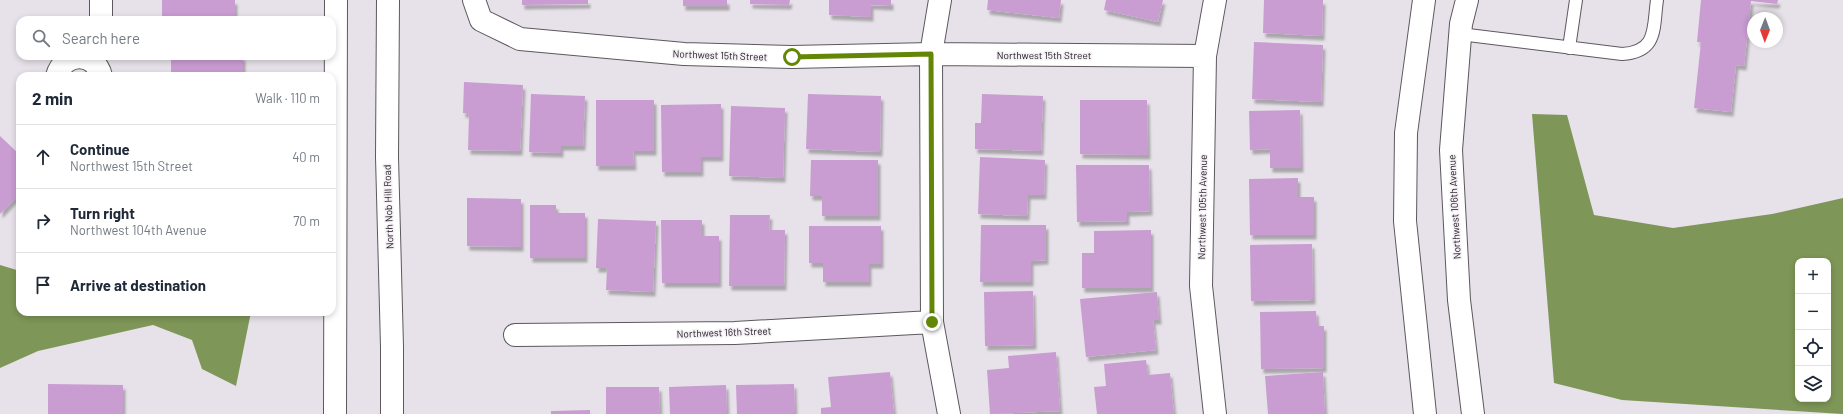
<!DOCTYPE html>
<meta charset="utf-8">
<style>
body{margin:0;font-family:Barlow,sans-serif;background:#f2f2f3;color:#1f2937}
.controls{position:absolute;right:12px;bottom:12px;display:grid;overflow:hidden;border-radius:8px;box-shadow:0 2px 6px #0003}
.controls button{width:36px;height:36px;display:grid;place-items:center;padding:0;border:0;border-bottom:1px solid #e0e1e3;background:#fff;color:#1f2937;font:20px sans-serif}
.compass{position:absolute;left:1747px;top:12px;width:36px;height:36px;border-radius:50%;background:#fff;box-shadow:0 2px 6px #0003;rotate:181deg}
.stop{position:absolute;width:12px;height:12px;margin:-9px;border:3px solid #638606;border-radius:50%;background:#fff}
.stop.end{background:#638606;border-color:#fff;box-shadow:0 1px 4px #0008}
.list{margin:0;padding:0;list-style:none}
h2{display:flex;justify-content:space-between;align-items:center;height:52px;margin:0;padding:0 16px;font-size:17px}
h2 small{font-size:13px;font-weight:400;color:#747a83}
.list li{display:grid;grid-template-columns:26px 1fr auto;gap:12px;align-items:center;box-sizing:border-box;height:64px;padding:0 16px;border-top:1px solid #e0e1e3}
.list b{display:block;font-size:15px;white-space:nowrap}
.list p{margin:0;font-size:13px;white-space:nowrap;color:#747a83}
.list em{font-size:13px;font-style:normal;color:#747a83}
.icon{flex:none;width:22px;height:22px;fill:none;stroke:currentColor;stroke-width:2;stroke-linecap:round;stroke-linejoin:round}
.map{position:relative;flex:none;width:1843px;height:414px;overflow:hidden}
.search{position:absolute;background:#fff;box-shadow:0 2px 6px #0003;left:16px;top:16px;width:320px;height:44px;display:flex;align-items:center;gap:10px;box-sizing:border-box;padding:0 14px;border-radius:12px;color:#747a83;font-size:15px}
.panel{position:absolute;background:#fff;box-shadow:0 2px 6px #0003;left:16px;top:72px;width:320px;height:244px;border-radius:12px}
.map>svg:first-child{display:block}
.water{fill:#7e9657;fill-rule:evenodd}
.building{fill:#c99cd2;filter:url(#shadow)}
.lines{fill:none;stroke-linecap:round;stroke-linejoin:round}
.lane-casing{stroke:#5d585e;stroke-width:14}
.street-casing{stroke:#5d585e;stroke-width:24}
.secondary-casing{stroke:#5d585e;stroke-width:24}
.lane{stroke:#fff;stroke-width:12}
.street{stroke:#fff;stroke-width:22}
.secondary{stroke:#fff;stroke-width:22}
.route{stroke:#638606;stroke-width:5}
.labels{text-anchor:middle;stroke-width:3;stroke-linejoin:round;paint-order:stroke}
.street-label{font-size:10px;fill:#191719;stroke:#f5eff6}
</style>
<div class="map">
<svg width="1843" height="414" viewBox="0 0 1843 414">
<defs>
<filter id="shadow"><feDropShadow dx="2.5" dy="4.5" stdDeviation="1" flood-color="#0004"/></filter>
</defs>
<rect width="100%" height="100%" fill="#e7e2e9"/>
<!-- water -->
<path class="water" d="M1532,114L1567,115L1594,215L1673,228L1772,214L1843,198V414L1622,400L1554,383ZM1798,261H1828V399H1798Z
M0,265L20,271V312H251L236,386L202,369L192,340L153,325L38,351L0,368Z"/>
<!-- building -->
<path class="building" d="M162,0H235V20H162Z
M522,0H588V4L522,5Z
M683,0H727V6H683Z
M750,0H790L789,5L750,4Z
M829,0H891V6L871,5V17L829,15Z
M988,0H1061L1059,18L987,10Z
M1106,0H1163L1158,22L1104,10Z
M1264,0H1323L1322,36L1263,33Z
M1701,0H1778L1777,4L1751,1L1744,66L1736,65L1731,112L1694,108L1701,42H1697Z
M1254,42L1323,45L1321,102L1252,99Z
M171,56H243V74H171Z
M464,82L523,85L520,151L468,150L469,114L463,113Z
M531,94L585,96L583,146H561V153L529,152Z
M808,94L881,96L880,152L806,149Z
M982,94L1043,96L1041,151L975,149V123H981Z
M596,100H654V151H633L634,166H596Z
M1080,100H1147L1148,155L1080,154Z
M721,104V157H701V172H662L661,105Z
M731,106L785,108L783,178L729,176Z
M1300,110L1301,168H1270V149L1250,150L1249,111Z
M0,136L20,155V167L18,169L20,170V193L0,214Z
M980,157L1045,160L1044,195H1028L1027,216L978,214Z
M811,160H878V216H822V196H810Z
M1076,165H1149L1150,211L1127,212V221L1077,222Z
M1298,178V197H1314V235H1250L1249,179Z
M467,198L521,199V247L467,246Z
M530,205H556V213H585V258H530Z
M730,215H770L769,230H785L784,286H729Z
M598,219L656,221L653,292L606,290L607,268H596Z
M661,220H702V236H719V283H662Z
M981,225H1046V260L1031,261V282H980Z
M809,226H881V264H869V282H823V263H809Z
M1151,230V288H1082V253H1094V231Z
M1312,244L1313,300L1251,301L1250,245Z
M1033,291L1034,345L985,346L984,292Z
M1157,292L1159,320H1153L1156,350L1086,357L1080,299Z
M1316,311L1317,326H1324V368L1261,369L1260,312Z
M1056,352L1060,411L990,414L987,370L1009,368L1008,356Z
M1146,360L1148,375L1170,373L1174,414H1097L1094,387L1106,386L1104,364Z
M890,372L894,414H821V408L831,407L828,377Z
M1323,372L1325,414H1268L1265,376Z
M48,384L123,385V414H48Z
M794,384L795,414H737L736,385Z
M726,385L727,414H670L669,387Z
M606,387H659L660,414H606Z
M590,410V414H551V411Z"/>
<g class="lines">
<!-- lane casing -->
<g class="lane-casing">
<path id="lane" d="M1460,34L1622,54C1658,52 1653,28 1657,0
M1569,48L1576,0"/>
</g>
<!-- street casing -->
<g class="street-casing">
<path id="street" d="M101,0V20
M474,0L481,20L520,39L684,54L792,57L931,54L1205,56
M940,0L931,54L932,322L949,414
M1424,0L1406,133L1405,221L1425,414
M1467,0L1461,24L1451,150L1459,300L1473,414
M57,76C64,51 95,51 101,76
M515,335L735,333L932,322
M1215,414L1201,286L1205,56L1215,0"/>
</g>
<!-- secondary casing -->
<g class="secondary-casing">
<path id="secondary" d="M388,0L387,157L392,347V414
M335,414L336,0"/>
</g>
<!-- lane -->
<use href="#lane" class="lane"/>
<!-- street -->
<use href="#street" class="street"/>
<!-- secondary -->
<use href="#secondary" class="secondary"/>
</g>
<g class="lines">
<!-- route -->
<path class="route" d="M792,57L931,54L932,322"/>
</g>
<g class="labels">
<!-- street labels -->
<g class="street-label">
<text transform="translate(720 55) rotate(2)" y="4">Northwest 15th Street</text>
<text x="1044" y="59">Northwest 15th Street</text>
<text transform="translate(388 207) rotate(-92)" y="4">North Nob Hill Road</text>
<text transform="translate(1202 207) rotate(-89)" y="4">Northwest 105th Avenue</text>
<text transform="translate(1454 207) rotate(-93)" y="4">Northwest 106th Avenue</text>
<text transform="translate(724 332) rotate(-2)" y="4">Northwest 16th Street</text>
</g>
</g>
</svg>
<div class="controls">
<button>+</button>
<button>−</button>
<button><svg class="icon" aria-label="locate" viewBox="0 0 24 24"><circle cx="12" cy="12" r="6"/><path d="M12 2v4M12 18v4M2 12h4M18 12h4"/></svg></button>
<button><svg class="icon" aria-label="layers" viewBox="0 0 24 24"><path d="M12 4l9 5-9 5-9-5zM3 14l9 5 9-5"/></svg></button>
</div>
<svg class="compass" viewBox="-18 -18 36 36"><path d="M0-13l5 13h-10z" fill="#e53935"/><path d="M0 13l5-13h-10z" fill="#747a83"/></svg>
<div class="stop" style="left:792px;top:57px"></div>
<div class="stop end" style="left:932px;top:322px"></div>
<div class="search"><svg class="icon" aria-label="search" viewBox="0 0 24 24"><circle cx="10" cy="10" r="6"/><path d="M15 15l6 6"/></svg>Search here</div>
<section class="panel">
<h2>2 min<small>Walk · 110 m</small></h2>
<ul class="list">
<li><svg class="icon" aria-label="ahead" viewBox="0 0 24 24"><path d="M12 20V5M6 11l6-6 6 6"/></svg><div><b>Continue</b><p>Northwest 15th Street</p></div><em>40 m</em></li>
<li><svg class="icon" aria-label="right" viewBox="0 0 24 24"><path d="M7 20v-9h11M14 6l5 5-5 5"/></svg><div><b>Turn right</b><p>Northwest 104th Avenue</p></div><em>70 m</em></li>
<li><svg class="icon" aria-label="arrive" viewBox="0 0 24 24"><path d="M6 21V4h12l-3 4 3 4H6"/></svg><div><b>Arrive at destination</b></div></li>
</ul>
</section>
</div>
